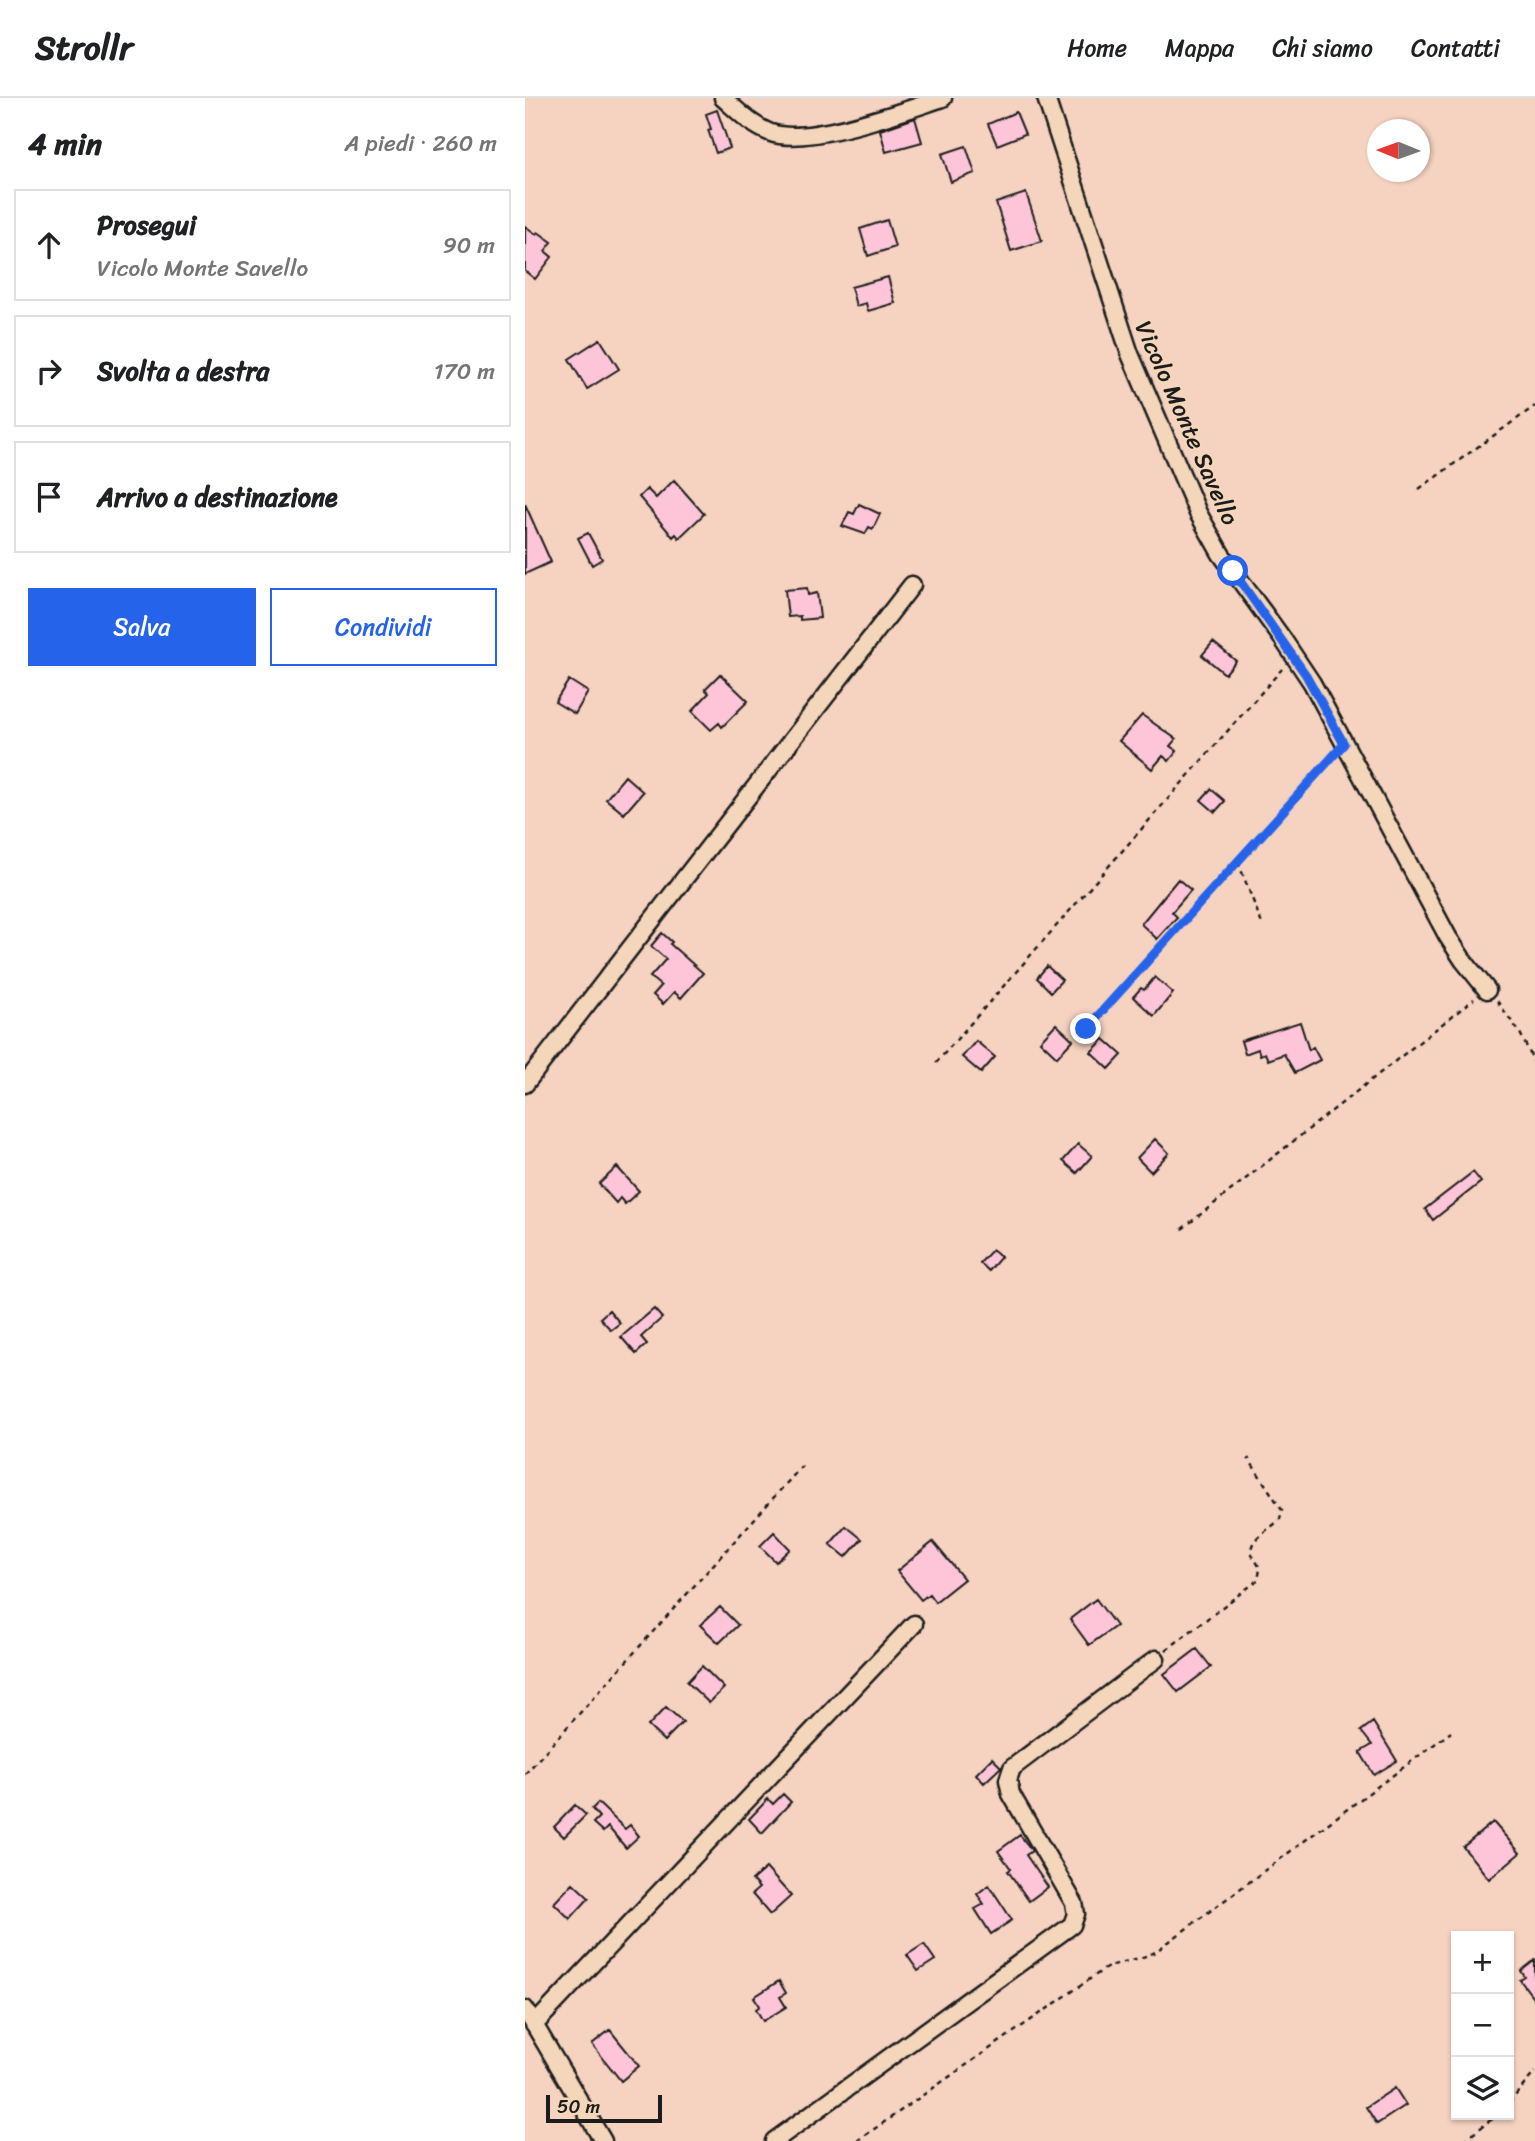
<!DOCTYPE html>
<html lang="it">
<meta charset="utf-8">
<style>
body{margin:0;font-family:Sriracha,sans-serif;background:#f2f2f2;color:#202124}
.controls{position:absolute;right:21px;bottom:21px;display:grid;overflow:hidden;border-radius:0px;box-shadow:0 2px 5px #0004}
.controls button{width:63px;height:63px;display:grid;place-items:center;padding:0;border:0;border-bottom:2px solid #e0e0e0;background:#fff;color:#202124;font:35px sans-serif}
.compass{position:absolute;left:842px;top:21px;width:63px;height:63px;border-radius:50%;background:#fff;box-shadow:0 2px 5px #0004;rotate:271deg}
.scale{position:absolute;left:21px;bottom:18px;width:116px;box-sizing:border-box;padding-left:7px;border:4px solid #1c1c1c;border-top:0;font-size:19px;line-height:24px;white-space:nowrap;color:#1c1c1c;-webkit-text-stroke:5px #f4d7ba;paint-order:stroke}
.stop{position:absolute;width:21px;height:21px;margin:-16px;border:5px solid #2563eb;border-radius:50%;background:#fff}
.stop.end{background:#2563eb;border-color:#fff;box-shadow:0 2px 7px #0008}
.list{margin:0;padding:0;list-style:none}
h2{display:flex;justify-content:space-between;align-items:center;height:91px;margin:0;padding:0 28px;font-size:30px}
h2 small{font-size:23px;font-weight:400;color:#757577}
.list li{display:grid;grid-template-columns:46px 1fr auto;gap:21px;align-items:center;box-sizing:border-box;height:112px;margin:0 14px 14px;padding:0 14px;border:2px solid #e0e0e0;border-radius:0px}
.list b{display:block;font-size:26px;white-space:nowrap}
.list p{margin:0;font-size:23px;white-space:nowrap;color:#757577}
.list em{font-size:23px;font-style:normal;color:#757577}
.actions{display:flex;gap:14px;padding:21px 28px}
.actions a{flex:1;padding:16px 0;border:2px solid #2563eb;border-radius:0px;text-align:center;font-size:24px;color:#2563eb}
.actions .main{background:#2563eb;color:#fff}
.icon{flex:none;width:38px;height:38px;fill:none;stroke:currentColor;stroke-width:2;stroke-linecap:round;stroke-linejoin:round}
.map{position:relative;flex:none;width:1010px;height:2043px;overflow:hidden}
header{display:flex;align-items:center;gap:42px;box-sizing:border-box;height:98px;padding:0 35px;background:#fff;border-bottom:2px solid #e0e0e0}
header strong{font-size:33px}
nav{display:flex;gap:38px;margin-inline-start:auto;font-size:24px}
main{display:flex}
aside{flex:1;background:#fff}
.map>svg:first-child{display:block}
.building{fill:#fec5d9;stroke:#1c1c1c;stroke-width:2}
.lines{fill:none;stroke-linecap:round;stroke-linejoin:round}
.minor-casing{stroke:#1c1c1c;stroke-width:21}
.path{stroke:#1c1c1c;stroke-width:2.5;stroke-dasharray:5 5;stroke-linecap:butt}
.minor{stroke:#f4d7ba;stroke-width:16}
.route{stroke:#2563eb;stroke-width:9}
.labels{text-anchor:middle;stroke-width:5;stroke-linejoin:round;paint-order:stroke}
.street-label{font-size:24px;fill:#1c1c1c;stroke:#f4d7ba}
</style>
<header>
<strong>Strollr</strong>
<nav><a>Home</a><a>Mappa</a><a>Chi siamo</a><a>Contatti</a></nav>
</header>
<main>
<aside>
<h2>4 min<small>A piedi · 260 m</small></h2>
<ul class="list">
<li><svg class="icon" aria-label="ahead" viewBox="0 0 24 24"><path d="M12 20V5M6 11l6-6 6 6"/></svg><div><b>Prosegui</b><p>Vicolo Monte Savello</p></div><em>90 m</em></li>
<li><svg class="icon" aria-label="right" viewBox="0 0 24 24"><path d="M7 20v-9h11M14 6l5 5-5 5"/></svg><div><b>Svolta a destra</b></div><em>170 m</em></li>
<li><svg class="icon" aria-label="arrive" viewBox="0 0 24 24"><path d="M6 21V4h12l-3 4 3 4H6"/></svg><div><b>Arrivo a destinazione</b></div></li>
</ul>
<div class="actions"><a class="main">Salva</a><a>Condividi</a></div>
</aside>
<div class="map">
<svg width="1010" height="2043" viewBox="0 0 1010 2043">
<rect width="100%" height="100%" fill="#f6d3c0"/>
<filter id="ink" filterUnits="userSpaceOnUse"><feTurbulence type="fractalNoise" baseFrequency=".0143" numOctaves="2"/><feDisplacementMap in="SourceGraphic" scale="14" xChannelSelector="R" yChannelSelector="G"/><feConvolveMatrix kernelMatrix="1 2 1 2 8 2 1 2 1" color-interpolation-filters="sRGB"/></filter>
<g filter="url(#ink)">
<!-- building -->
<path class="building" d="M192,12L205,50L191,55L183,32L186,31L181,16Z
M491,14L500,36L472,47L463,26Z
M390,20L397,44L361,54L355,32Z
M441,48L450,75L426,84L417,56Z
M501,95L517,143L486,153L471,105Z
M362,122L370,149L343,158L335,131Z
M0,128L11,136L13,134L27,144L20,153L27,159L10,181L0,173Z
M363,179L370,205L343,213L341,205L331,208L326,189Z
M75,241L94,271L62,291L44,261Z
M149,382L179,416L154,440L151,436L148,439L114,399L122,391L131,400Z
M0,406L26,464L0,476Z
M334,406L355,416L348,431L344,429L340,436L317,428L324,414L329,416Z
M63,435L77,461L67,467L53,440Z
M282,490L283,497L292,495L295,520L275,522V518L263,519L260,492Z
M688,544L711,563L700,576L677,557Z
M195,576L223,603L197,629L194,625L186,632L167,613L184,595L180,591Z
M44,582L63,594L50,616L30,604Z
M617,617L651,641L645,648L652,653L644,663L638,658L627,671L594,643Z
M100,678L118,694L99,716L81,701Z
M686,691L700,703L690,714L676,702Z
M653,781L666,792L647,814L652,819L632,841L616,826Z
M137,835L147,844L145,846L178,875L156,900L149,894L138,906L128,897L136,888L125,879L141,861L126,848Z
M522,868L537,882L526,894L512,880Z
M630,879L648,895L629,918L608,899L616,890L619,892Z
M775,924L784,952L788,949L795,962L770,975L759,956L743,962L740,955L735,957L733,951L720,956L716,943Z
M531,926L548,942L532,959L515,943Z
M579,941L597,957L584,971L566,954Z
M451,943L470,959L456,975L437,959Z
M630,1041L644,1055L626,1074L612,1060Z
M553,1046L567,1058L552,1075L538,1063Z
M92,1069L114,1093L100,1106L95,1100L91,1105L74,1086Z
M948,1074L956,1084L908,1122L900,1111Z
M467,1152L476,1159L464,1173L455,1165Z
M129,1211L137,1220L116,1239L122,1246L111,1256L96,1239Z
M84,1212L95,1225L86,1232L75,1220Z
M321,1428L337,1441L321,1459L305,1446Z
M249,1434L265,1451L251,1464L235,1448Z
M408,1444L439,1481L410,1504L404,1496L396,1502L372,1473Z
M571,1501L591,1528L564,1547L545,1521Z
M195,1509L213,1527L194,1545L175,1527Z
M672,1551L686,1569L653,1594L639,1576Z
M177,1568L199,1590L184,1605L162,1584Z
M141,1609L158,1624L139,1643L123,1628Z
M848,1624L872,1663L849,1677L835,1654L847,1647L836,1633Z
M467,1660L476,1669L459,1685L451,1676Z
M258,1696L266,1704L237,1735L224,1721L243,1701L248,1706Z
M73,1705L100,1731L105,1727L114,1738L101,1750L83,1729L78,1734L68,1725L74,1719L67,1711Z
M50,1707L61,1717L39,1739L29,1729Z
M968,1724L995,1755L964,1781L938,1749Z
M495,1737L507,1753L501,1757L523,1789L504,1803L483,1773L486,1771L473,1753Z
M241,1770L266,1798L245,1817L227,1796L234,1790L227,1782Z
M48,1785L64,1800L45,1821L29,1805Z
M464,1787L487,1822L466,1836L450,1811L459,1806L452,1796Z
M399,1846L410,1862L393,1873L382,1857Z
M1010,1862V1902L995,1882L1000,1879L996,1873Z
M254,1883L261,1895L255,1899L261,1909L238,1923L231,1911L235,1908L229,1899Z
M85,1932L114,1968L96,1983L67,1946Z
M870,1990L881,2007L852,2026L841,2009Z"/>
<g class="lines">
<!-- minor casing -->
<g class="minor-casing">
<path id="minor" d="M198,0C213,13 227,28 246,35C284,48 378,13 418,0
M521,0L605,256L673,415L696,456L757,540L787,585L923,839L938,862L962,892
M0,986L387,487
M0,1911L78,2043
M9,1927L389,1526
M249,2043L547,1827L551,1816L549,1805L486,1696L483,1682L487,1670L631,1561"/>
</g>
<!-- path -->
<path class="path" d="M894,391L1010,308
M713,764L737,826
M972,903L995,935L1010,966
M561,931L808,658
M411,965L757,571
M657,1131L949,901
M641,1552L733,1482L735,1471C733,1465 729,1461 727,1456C722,1440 747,1431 755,1421L757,1412L723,1360
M0,1676L277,1368
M984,2005L1010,1974
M332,2043L578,1872C595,1862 613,1863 630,1854L926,1634
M939,2043L972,2017"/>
<!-- minor -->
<use href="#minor" class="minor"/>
</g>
</g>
<g class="lines" filter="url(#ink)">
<!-- route -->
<path class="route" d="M561,931L819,646L781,577L708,473"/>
</g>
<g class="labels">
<!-- street labels -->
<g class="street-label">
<text transform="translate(662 325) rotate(66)" y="8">Vicolo Monte Savello</text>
</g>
</g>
</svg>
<div class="controls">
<button>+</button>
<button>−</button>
<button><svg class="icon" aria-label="layers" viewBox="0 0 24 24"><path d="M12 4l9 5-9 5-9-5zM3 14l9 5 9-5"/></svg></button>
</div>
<svg class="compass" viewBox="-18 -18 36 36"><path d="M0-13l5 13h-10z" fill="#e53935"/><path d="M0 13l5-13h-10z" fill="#757577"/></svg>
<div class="scale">50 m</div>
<div class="stop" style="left:708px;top:473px"></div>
<div class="stop end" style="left:561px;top:931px"></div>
</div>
</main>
